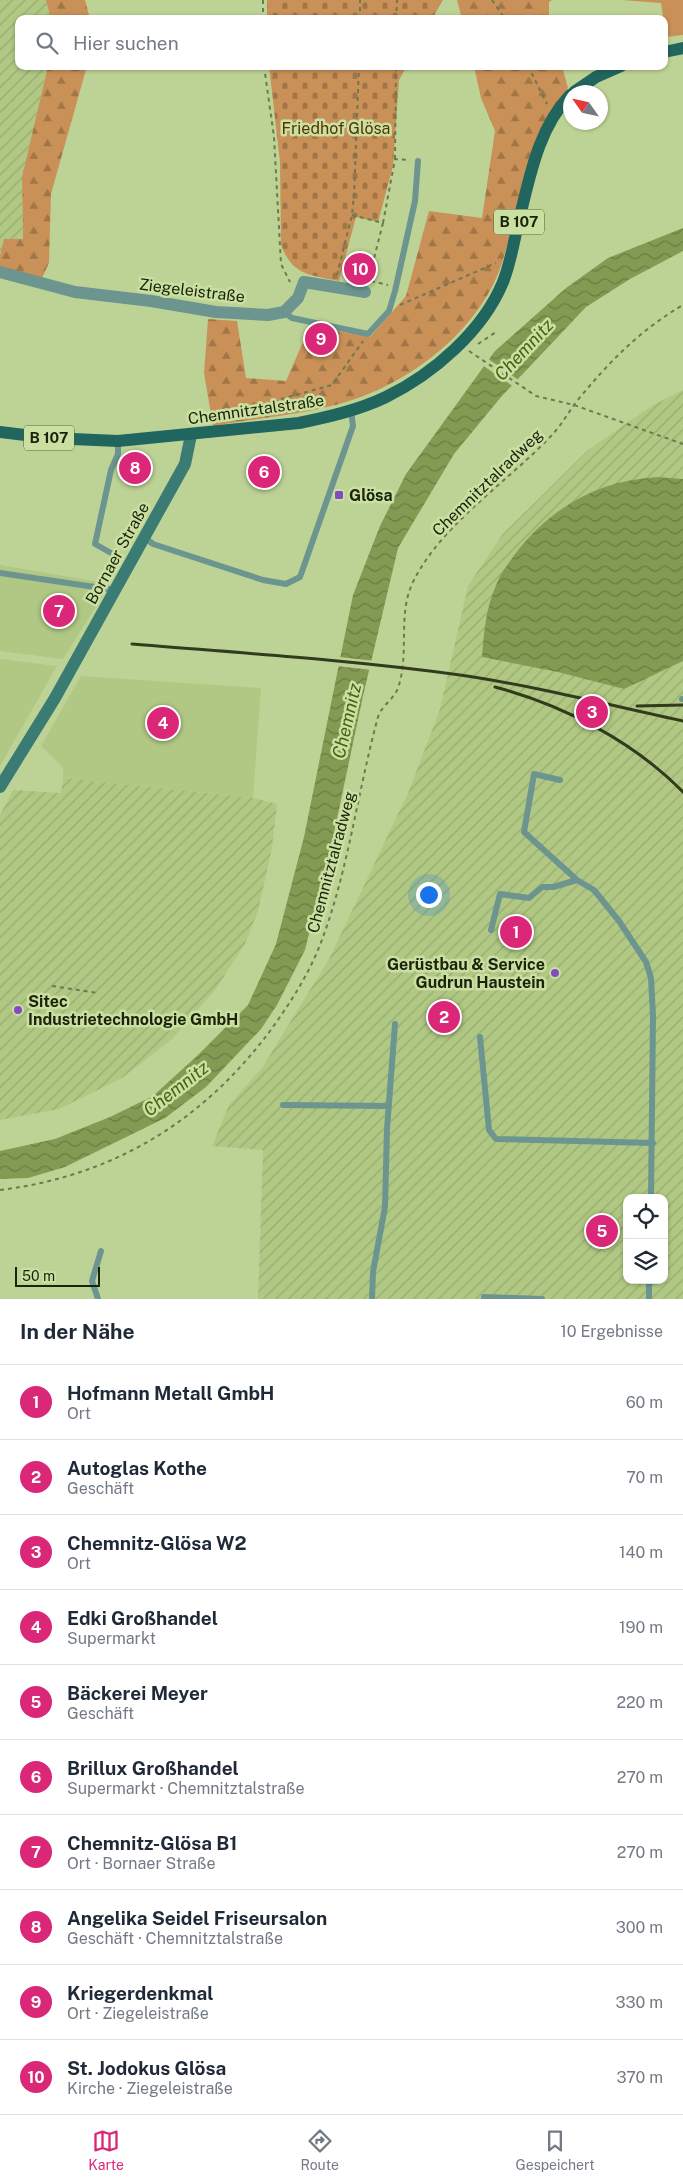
<!DOCTYPE html>
<html lang="de">
<meta charset="utf-8">
<style>
body{margin:0;font-family:"Public Sans",sans-serif;background:#f2f2f3;color:#1f2937}
.controls{position:absolute;right:15px;bottom:15px;display:grid;overflow:hidden;border-radius:10px;box-shadow:0 1px 4px #0004}
.controls button{width:45px;height:45px;display:grid;place-items:center;padding:0;border:0;border-bottom:1px solid #e0e1e3;background:#fff;color:#1f2937;font:25px sans-serif}
.compass{position:absolute;left:563px;top:85px;width:45px;height:45px;border-radius:50%;background:#fff;box-shadow:0 1px 4px #0004;rotate:304deg}
.scale{position:absolute;left:15px;bottom:12px;width:85px;box-sizing:border-box;padding-left:5px;border:2px solid #1b230a;border-top:0;font-size:14px;line-height:18px;white-space:nowrap;color:#1b230a;-webkit-text-stroke:4px #cae0a2;paint-order:stroke}
.you{position:absolute;left:428px;top:894px;width:18px;height:18px;margin:-12px;border:4px solid #fff;border-radius:50%;background:#1a73e8;box-shadow:0 0 0 8px #1a73e833}
.badge{display:grid;place-items:center;width:32px;height:32px;border-radius:50%;background:#db2777;color:#fff;font-size:16px;font-weight:700}
.pin{position:absolute;translate:-50% -50%;border:2px solid #fff;box-shadow:0 1px 5px #0006}
.list{margin:0;padding:0;list-style:none}
h2{display:flex;justify-content:space-between;align-items:center;height:65px;margin:0;padding:0 20px;font-size:21px}
h2 small{font-size:16px;font-weight:400;color:#747a83}
.list li{display:grid;grid-template-columns:32px 1fr auto;gap:15px;align-items:center;box-sizing:border-box;height:75px;padding:0 20px;border-top:1px solid #e0e1e3}
.list b{display:block;font-size:19px;white-space:nowrap}
.list p{margin:0;font-size:16px;white-space:nowrap;color:#747a83}
.list em{font-size:16px;font-style:normal;color:#747a83}
.icon{flex:none;width:28px;height:28px;fill:none;stroke:currentColor;stroke-width:2;stroke-linecap:round;stroke-linejoin:round}
.map{position:relative;flex:none;width:683px;height:1299px;overflow:hidden}
.search{position:absolute;background:#fff;box-shadow:0 1px 4px #0004;left:15px;right:15px;top:15px;height:55px;display:flex;align-items:center;gap:12px;box-sizing:border-box;padding:0 18px;border-radius:10px;color:#747a83;font-size:19px}
.sheet{height:815px;background:#fff}
nav{display:flex;justify-content:space-around;align-items:center;box-sizing:border-box;height:70px;border-top:1px solid #e0e1e3;background:#fff;font-size:14px;color:#747a83}
nav a{display:grid;justify-items:center;gap:2px}
nav .on{color:#db2777}
.map>svg:first-child{display:block}
.built{fill:#b0c883}
.industrial{fill:url(#industrial-furrows);fill-rule:evenodd}
.forest{fill:url(#forest-firs)}
.cemetery{fill:url(#cemetery-stones)}
.pitch{fill:#c99058}
.water{fill:url(#water-waves)}
.pier{fill:#bdd395}
.lines{fill:none;stroke-linecap:round;stroke-linejoin:round}
.path{stroke:#6b7a4f;stroke-width:2;stroke-dasharray:4 4;stroke-linecap:butt}
.service{stroke:#6d958f;stroke-width:6}
.minor{stroke:#6d958f;stroke-width:12}
.secondary{stroke:#3a7c73;stroke-width:12}
.primary{stroke:#21665e;stroke-width:12}
.rail{stroke:#323c1d;stroke-width:3}
.poi-dot{fill:#864ac0;stroke:#cae0a2;stroke-width:2}
.labels{text-anchor:middle;stroke-width:5;stroke-linejoin:round;paint-order:stroke}
.shield{fill:#cae0a2;stroke:#505c38;stroke-width:1}
.shield-label{font-size:15px;font-weight:bold;fill:#1b230a}
.park-label{font-size:16px;fill:#583202;stroke:#cae0a2}
.street-label{font-size:16px;fill:#1b230a;stroke:#cae0a2}
.poi-label{font-size:16px;font-weight:bold;fill:#1b230a;stroke:#cae0a2;text-anchor:start}
.water-label{font-size:18px;font-style:italic;fill:#4b6011;stroke:#cae0a2}
</style>
<div class="map">
<svg width="683" height="1299" viewBox="0 0 683 1299">
<defs>
<pattern id="industrial-furrows" width="10" height="10" patternUnits="userSpaceOnUse" patternTransform="scale(1.25)"><rect width="10" height="10" fill="#b0c883"/><path d="M-1 1l2-2M0 10L10 0M9 11l2-2" fill="none" stroke="#97ac70"/></pattern>
<pattern id="forest-firs" width="22" height="20" patternUnits="userSpaceOnUse" patternTransform="scale(1.25)"><rect width="22" height="20" fill="#c99058"/><path d="M5 1l3.5 6h-7zM16 11l3.5 6h-7z" fill="#a27547"/></pattern>
<pattern id="cemetery-stones" width="16" height="16" patternUnits="userSpaceOnUse" patternTransform="scale(1.25)"><rect width="16" height="16" fill="#c99058"/><path d="M2 7V4a2 2 0 0 1 4 0v3zM10 15v-3a2 2 0 0 1 4 0v3z" fill="#a27547"/></pattern>
<pattern id="water-waves" width="16" height="10" patternUnits="userSpaceOnUse" patternTransform="scale(1.25)"><rect width="16" height="10" fill="#829a52"/><path d="M0 5q4-4 8 0t8 0" fill="none" stroke="#6a7d42"/></pattern>
</defs>
<rect width="100%" height="100%" fill="#bdd395"/>
<!-- built -->
<path class="built" d="M0,565L110,584L63,659L0,651Z
M0,659L57,666L0,766Z
M81,676L261,688L253,798L63,778V769L60,764L41,746Z"/>
<!-- industrial -->
<path class="industrial" d="M0,0H46L51,19H19V66H48L22,177L23,240L0,256Z
M683,390V1299H258L263,1150L212,1146L229,1105L262,1068L329,959L409,791L440,709L468,586L502,535L588,450L653,405ZM627,1198H664V1280H627Z
M63,778L253,798L277,804L272,848L258,911L245,944L215,990L172,1039L122,1078L59,1109L0,1120V815L13,790L61,793Z"/>
<!-- forest -->
<path class="forest" d="M46,0H85L90,19H51Z
M457,0H552L549,2V19H462Z
M48,66H87L51,194L49,263L41,280L0,268V256L4,239H23L22,177Z
M474,66H562L568,88C530,140 520,203 502,263C482,325 420,375 361,397C319,413 258,418 213,426L204,373L208,319L237,321L246,378L286,381L310,326L370,337L406,296L429,211L482,218L495,131L481,98Z"/>
<!-- cemetery -->
<path class="cemetery" d="M267,0H443L432,19H267Z
M269,66H407L399,80L393,166L378,222L356,217L339,281C310,275 293,276 281,245L280,162Z"/>
<!-- pitch -->
<path class="pitch" d="M622,0H683V35L666,37L661,3Z"/>
<!-- water -->
<path class="water" d="M683,228V251L630,279L586,307L501,397L454,454L398,548L363,696L332,842L305,950L277,1005L261,1029L206,1087L165,1118L65,1167L28,1178L0,1179V1151L55,1139L110,1117L153,1096L198,1055L248,1005L276,944L304,837L353,595L380,526L406,474L495,351L566,288L608,258Z
M658,477L683,479V661L624,689L558,672L482,657C484,631 486,607 497,583C501,572 509,563 515,554C551,507 599,480 658,477Z"/>
<!-- pier -->
<path class="pier" d="M487,358L520,381L514,387L482,365Z
M339,657L375,661L372,670L337,666Z"/>
<g class="lines">
<!-- path -->
<path class="path" d="M263,0V19
M492,0L505,19
M360,19V0
M396,19L397,0
M264,66L274,137L281,264L290,282
M528,66L547,104
M395,159L396,66
M352,215L383,223L368,282
M383,223L395,159L410,160
M337,275L352,215L354,195L359,66
M371,281L388,285
M400,305L496,263
M478,344L496,332
M469,351L536,396L574,405L683,444
M236,416L281,399L332,385L363,341
M52,986L98,993
M0,1190C113,1176 202,1122 270,1031C291,1002 311,971 323,937C349,866 358,790 378,717C382,705 394,699 398,688C410,653 397,615 413,582C441,525 505,484 548,439C560,428 567,414 577,401C608,363 640,330 683,305"/>
<!-- service -->
<path class="service" d="M284,312L292,318L368,334L389,311L395,291L415,201L418,161
M145,538L153,544L263,580L286,584L300,577L353,426L351,410
M113,554L95,544L111,470L118,454V441
M0,573L115,590
M682,699H683
M560,780L534,774L524,832L577,880L594,890L619,921L646,962L651,978L653,1016L651,1198
M491,930L500,894L529,898L542,887H553L577,880
M480,1037L489,1130L496,1139L653,1143
M283,1105L389,1106
M98,1299L92,1281L101,1251
M372,1299L373,1272L385,1207L387,1129L395,1024
M484,1299V1297L542,1299
M649,1299V1280"/>
<!-- minor -->
<path class="minor" d="M0,272L75,292L151,301L216,312L268,315L284,312L298,298L304,282L365,292"/>
<!-- secondary -->
<path class="secondary" d="M0,787L55,698L185,464L191,435"/>
<!-- primary -->
<path class="primary" d="M664,52L683,48
M574,92L596,77L621,66
M0,432L50,438L118,441L299,423C328,417 359,410 386,397C433,374 483,331 503,282C511,262 514,240 519,220C530,176 538,129 570,95"/>
<!-- rail -->
<path class="rail" d="M132,644C241,653 351,660 460,675C535,686 609,705 683,721
M495,687C563,705 633,741 683,792
M637,706L683,705"/>
</g>
<!-- markers -->
<g class="poi-dot">
<rect x="334" y="490" width="10" height="10" rx="2.5"/>
<circle cx="555" cy="973" r="5"/>
<circle cx="18" cy="1010" r="5"/>
</g>
<g class="labels">
<!-- shield labels -->
<g class="shield">
<rect x="494" y="209.5" width="50" height="25" rx="4"/>
<rect x="24" y="425.5" width="50" height="25" rx="4"/>
</g>
<g class="shield-label">
<text x="519" y="227">B 107</text>
<text x="49" y="443">B 107</text>
</g>
<!-- park labels -->
<g class="park-label">
<text x="336" y="134">Friedhof Glösa</text>
</g>
<!-- street labels -->
<g class="street-label">
<text transform="translate(192 290) rotate(7)" y="6">Ziegeleistraße</text>
<text transform="translate(256 409) rotate(-8)" y="6">Chemnitztalstraße</text>
<text transform="translate(487 482) rotate(-44)" y="6">Chemnitztalradweg</text>
<text transform="translate(117 553) rotate(-61)" y="6">Bornaer Straße</text>
<text transform="translate(331 862) rotate(-75)" y="6">Chemnitztalradweg</text>
</g>
<!-- poi labels -->
<g class="poi-label">
<text x="349" y="501">Glösa</text>
<text x="545" y="970" text-anchor="end">Gerüstbau &amp; Service<tspan x="545" dy="18">Gudrun Haustein</tspan></text>
<text x="28" y="1007">Sitec<tspan x="28" dy="18">Industrietechnologie GmbH</tspan></text>
</g>
<!-- water labels -->
<g class="water-label">
<text transform="translate(524 350) rotate(-47)" y="6">Chemnitz</text>
<text transform="translate(347 721) rotate(-77)" y="6">Chemnitz</text>
<text transform="translate(176 1089) rotate(-38)" y="6">Chemnitz</text>
</g>
</g>
</svg>
<div class="controls">
<button><svg class="icon" aria-label="locate" viewBox="0 0 24 24"><circle cx="12" cy="12" r="6"/><path d="M12 2v4M12 18v4M2 12h4M18 12h4"/></svg></button>
<button><svg class="icon" aria-label="layers" viewBox="0 0 24 24"><path d="M12 4l9 5-9 5-9-5zM3 14l9 5 9-5"/></svg></button>
</div>
<svg class="compass" viewBox="-18 -18 36 36"><path d="M0-13l5 13h-10z" fill="#e53935"/><path d="M0 13l5-13h-10z" fill="#747a83"/></svg>
<div class="scale">50 m</div>
<div class="you"></div>
<div class="pin badge" style="left:516px;top:932px">1</div>
<div class="pin badge" style="left:444px;top:1017px">2</div>
<div class="pin badge" style="left:592px;top:712px">3</div>
<div class="pin badge" style="left:163px;top:723px">4</div>
<div class="pin badge" style="left:602px;top:1231px">5</div>
<div class="pin badge" style="left:264px;top:472px">6</div>
<div class="pin badge" style="left:59px;top:611px">7</div>
<div class="pin badge" style="left:135px;top:468px">8</div>
<div class="pin badge" style="left:321px;top:339px">9</div>
<div class="pin badge" style="left:360px;top:269px">10</div>
<div class="search"><svg class="icon" aria-label="search" viewBox="0 0 24 24"><circle cx="10" cy="10" r="6"/><path d="M15 15l6 6"/></svg>Hier suchen</div>
</div>
<section class="sheet">
<h2>In der Nähe<small>10 Ergebnisse</small></h2>
<ul class="list">
<li><span class="badge">1</span><div><b>Hofmann Metall GmbH</b><p>Ort</p></div><em>60 m</em></li>
<li><span class="badge">2</span><div><b>Autoglas Kothe</b><p>Geschäft</p></div><em>70 m</em></li>
<li><span class="badge">3</span><div><b>Chemnitz-Glösa W2</b><p>Ort</p></div><em>140 m</em></li>
<li><span class="badge">4</span><div><b>Edki Großhandel</b><p>Supermarkt</p></div><em>190 m</em></li>
<li><span class="badge">5</span><div><b>Bäckerei Meyer</b><p>Geschäft</p></div><em>220 m</em></li>
<li><span class="badge">6</span><div><b>Brillux Großhandel</b><p>Supermarkt · Chemnitztalstraße</p></div><em>270 m</em></li>
<li><span class="badge">7</span><div><b>Chemnitz-Glösa B1</b><p>Ort · Bornaer Straße</p></div><em>270 m</em></li>
<li><span class="badge">8</span><div><b>Angelika Seidel Friseursalon</b><p>Geschäft · Chemnitztalstraße</p></div><em>300 m</em></li>
<li><span class="badge">9</span><div><b>Kriegerdenkmal</b><p>Ort · Ziegeleistraße</p></div><em>330 m</em></li>
<li><span class="badge">10</span><div><b>St. Jodokus Glösa</b><p>Kirche · Ziegeleistraße</p></div><em>370 m</em></li>
</ul>
</section>
<nav>
<a class="on"><svg class="icon" aria-label="map" viewBox="0 0 24 24"><path d="M3 6l6-2 6 2 6-2v14l-6 2-6-2-6 2zM9 4v14M15 6v14"/></svg>Karte</a>
<a><svg class="icon" aria-label="directions" viewBox="0 0 24 24"><path d="M12 3l9 9-9 9-9-9zM9 14v-3h6M13 9l2 2-2 2"/></svg>Route</a>
<a><svg class="icon" aria-label="saved" viewBox="0 0 24 24"><path d="M7 4h10v16l-5-4-5 4z"/></svg>Gespeichert</a>
</nav>
